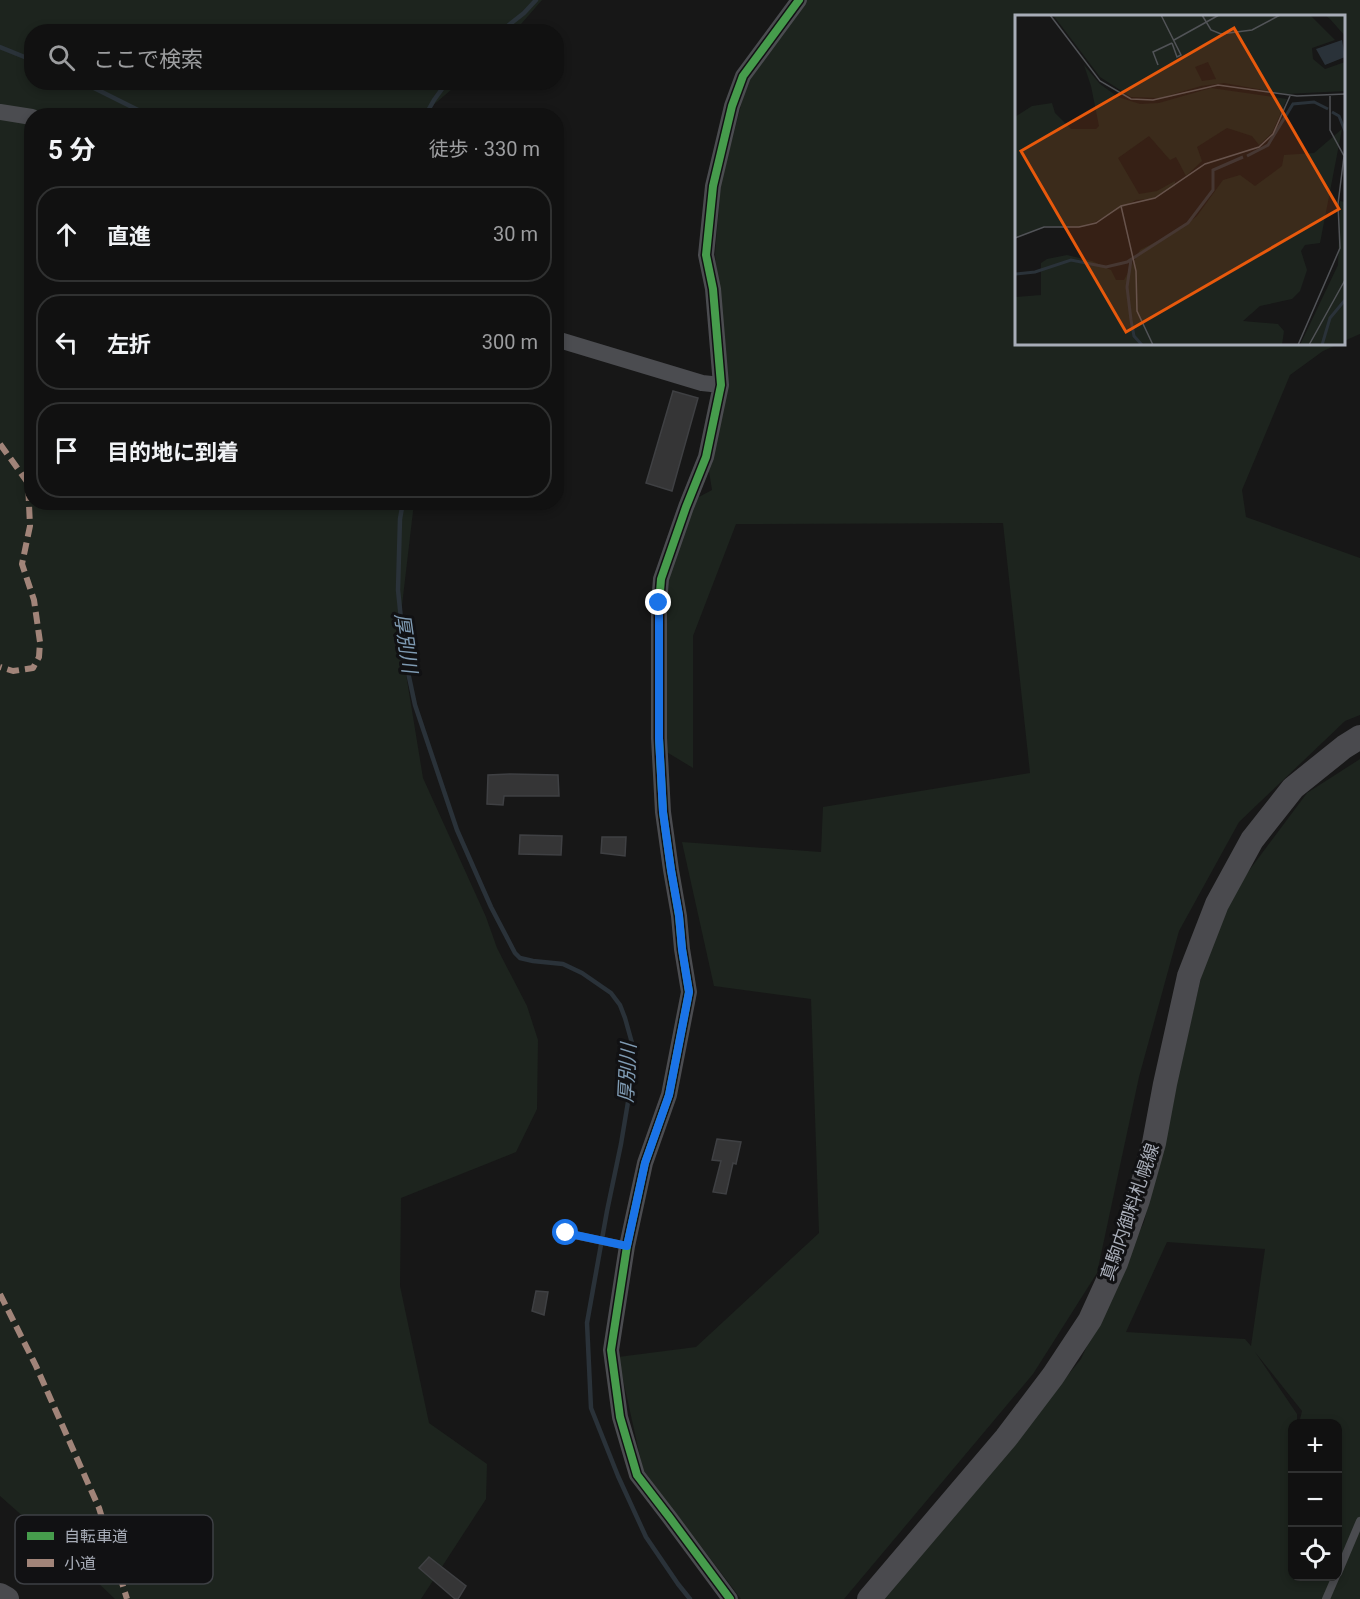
<!DOCTYPE html>
<html lang="ja">
<meta charset="utf-8">
<style>
body{margin:0;font-family:Roboto,"Noto Sans JP",sans-serif;background:#1a1a1a;color:#f1f3f6}
.controls{position:absolute;right:18px;bottom:18px;display:grid;overflow:hidden;border-radius:12px;box-shadow:0 3px 9px #0003}
.controls button{width:54px;height:54px;display:grid;place-items:center;padding:0;border:0;border-bottom:2px solid #303131;background:#111;color:#f1f3f6;font:30px sans-serif}
.stop{position:absolute;width:18px;height:18px;margin:-14px;border:4px solid #1a73e8;border-radius:50%;background:#fff}
.stop.end{background:#1a73e8;border-color:#fff;box-shadow:0 2px 6px #0008}
.list{margin:0;padding:0;list-style:none}
h2{display:flex;justify-content:space-between;align-items:center;height:78px;margin:0;padding:0 24px;font-size:26px}
h2 small{font-size:20px;font-weight:400;color:#9c9d9f}
.list li{display:grid;grid-template-columns:39px 1fr auto;gap:18px;align-items:center;box-sizing:border-box;height:96px;margin:0 12px 12px;padding:0 12px;border:2px solid #303131;border-radius:24px}
.list b{display:block;font-size:22px;white-space:nowrap}
.list em{font-size:20px;font-style:normal;color:#9c9d9f}
.icon{flex:none;width:33px;height:33px;fill:none;stroke:currentColor;stroke-width:2;stroke-linecap:round;stroke-linejoin:round}
.map{position:relative;flex:none;width:1360px;height:1599px;overflow:hidden}
.search{position:absolute;background:#111;box-shadow:0 3px 9px #0003;left:24px;top:24px;width:540px;height:66px;display:flex;align-items:center;gap:15px;box-sizing:border-box;padding:0 21px;border-radius:24px;color:#9c9d9f;font-size:22px}
.panel{position:absolute;background:#111;box-shadow:0 3px 9px #0003;left:24px;top:108px;width:540px;height:402px;border-radius:24px}
.map>svg:first-child{display:block}
.green{fill:#1d241e;fill-rule:evenodd}
.lines{fill:none;stroke-linecap:round;stroke-linejoin:round}
.stream{stroke:#2a3239;stroke-width:4.5}
.building{fill:#353536;stroke:#3f4043;stroke-width:1.5}
.lane{stroke:#4b4c50;stroke-width:8}
.street{stroke:#4b4c50;stroke-width:16}
.secondary{stroke:#4a4a4e;stroke-width:24}
.quiet{stroke:#a18479;stroke-width:6;stroke-dasharray:12 6;stroke-linecap:butt}
.cycleway-casing{stroke:#111113;stroke-width:11}
.cycleway{stroke:#469c4c;stroke-width:8}
.route{stroke:#1a73e8;stroke-width:8}
.labels{text-anchor:middle;stroke-width:6;stroke-linejoin:round;paint-order:stroke}
.street-label{font-size:18px;fill:#a8adb8;stroke:#111113}
.water-label{font-size:20px;font-style:italic;fill:#7f9bb3;stroke:#111113}
.inset-river{fill:none;stroke:#2a3239;stroke-width:3}
.inset-road{fill:none;stroke:#515357;stroke-width:1.5}
.view{fill:#e8590c;fill-opacity:0.15;stroke:#e8590c;stroke-width:3}
.inset-edge{fill:none;stroke:#a8adb8;stroke-width:3}
.key{fill:#111113;stroke:#3e4045;stroke-width:1.5}
.key-label{font-size:16px;fill:#a8adb8}
</style>
<div class="map">
<svg width="1360" height="1599" viewBox="0 0 1360 1599">
<rect width="100%" height="100%" fill="#171717"/>
<!-- green -->
<path class="green" d="M0,0H542L515,31L32,32V82L459,83L431,107L411,115H374L344,111L326,116H32V502L414,503L399,631L423,778L486,917L497,948L527,1006L538,1040L537,1109L516,1152L401,1198L400,1286L429,1423L487,1464L486,1499L421,1599H115L95,1580L0,1496Z
M805,0H1360V334L1344,341V16H1016V344H1339L1323,351L1290,375L1242,490L1246,517L1360,558V715L1345,721L1239,822L1179,931L1139,1077L1097,1273L1033,1374L844,1599H741L643,1470L618,1357L696,1347L819,1233L811,999L714,986L682,842L821,852L823,807L1030,773L1003,523L736,524L693,636V768L665,751L666,620L668,580L695,499L712,490L709,471L728,376L715,254L721,183L748,78Z
M1360,759V1599H884L1081,1359L1144,1222L1206,956L1239,884L1307,793ZM1167,1242L1265,1249L1251,1346L1245,1339L1126,1332ZM1255,1352L1302,1411L1299,1423L1338,1424V1576H1292V1424L1297,1423V1414Z"/>
<g class="lines">
<!-- stream -->
<path class="stream" d="M500,32L524,13L536,0
M0,47L32,60
M82,82L140,111L154,116
M425,116L434,100L447,82
M403,502L400,519L398,590L405,658L415,705L457,830L491,907L515,953L520,958L533,961L563,964L582,973L611,993L620,1005L625,1018L632,1043L631,1084L621,1144L607,1211L587,1323L591,1408L618,1476L646,1537L678,1584L690,1599"/>
</g>
<!-- building -->
<path class="building" d="M673,391L698,398L672,491L646,483Z
M510,774L558,775L559,796H504L503,805L487,804L488,775Z
M520,835L562,836L561,855L519,854Z
M602,837H626L625,856L601,853Z
M717,1139L741,1142L736,1164L733,1163L726,1194L713,1192L721,1161L712,1160Z
M536,1291L548,1292L544,1315L532,1311Z
M429,1557L466,1586L458,1599H455L419,1568Z"/>
<g class="lines">
<!-- lane -->
<path class="lane" d="M565,1233L627,1246
M1338,1573L1360,1521
M1326,1599L1336,1576"/>
<!-- street -->
<path class="street" d="M0,112L32,117
M556,339L702,383L721,385
M730,1599L670,1518L637,1475L620,1417L611,1350L627,1246L645,1163L669,1095L689,992L682,949L679,916L671,870L663,812L659,738V604L661,579L686,507L706,457L721,385L713,289L706,255L713,186L732,106L743,76L799,0"/>
<!-- secondary -->
<path class="secondary" d="M0,1595L7,1599
M869,1599L1006,1438L1053,1376L1090,1320L1116,1263L1138,1200L1154,1143L1165,1084L1189,976L1217,904L1252,840L1293,788L1344,747L1360,737"/>
<!-- quiet -->
<path class="quiet" d="M0,444L28,483L30,526L22,564L34,600L40,642L39,657L33,668L13,671L0,667
M0,1294L36,1366L99,1508L127,1599"/>
<!-- cycleway casing -->
<g class="cycleway-casing">
<path id="cycleway" d="M730,1599L670,1518L637,1475L620,1417L611,1350L627,1246L645,1163L669,1095L689,992L682,949L679,916L671,870L663,812L659,738V604L661,579L686,507L706,457L721,385L713,289L706,255L713,186L732,106L743,76L799,0"/>
</g>
<!-- cycleway -->
<use href="#cycleway" class="cycleway"/>
</g>
<g class="lines">
<!-- route -->
<path class="route" d="M566,1233L627,1246L645,1163L669,1095L689,992L682,949L679,915L671,870L663,812L659,738V603"/>
</g>
<g class="labels">
<!-- street labels -->
<g class="street-label">
<text transform="translate(1130 1212) rotate(-71)" y="6">真駒内御料札幌線</text>
</g>
<!-- water labels -->
<g class="water-label">
<text transform="translate(406 643) rotate(82)" y="7">厚別川</text>
<text transform="translate(627 1073) rotate(-87)" y="7">厚別川</text>
</g>
</g>
<!-- overview -->
<g transform="translate(1015 15)">
<rect width="330" height="330" fill="#171717"/>
<path d="M38,0H295L320,25L297,33L298,44L310,54L330,47V76L271,79L209,68L186,71L145,83L116,82L85,62ZM193,47L201,64L187,66L180,52ZM310,0H330V21L315,4ZM69,50L85,69L103,82L125,89L144,88L196,73L272,84L257,118L244,130L237,121L212,113L182,132L187,146L171,161L161,142L155,145L134,121L103,143L124,179L142,176L160,166V171L137,184L121,185L80,207L63,212L30,211L0,222V102L17,91L37,88L40,98L56,114H81L84,111L76,71ZM327,114L305,228L290,230L286,236L292,255L285,276L277,284L245,291L228,306L263,309L269,316L267,330H0V282L26,280V248L32,244L52,240L77,246L96,255L101,265H109L125,235L164,215L182,201L208,165L225,160L240,171L267,151L269,140L299,138ZM325,186L330,187V330H285L323,250Z" fill="#1d241e" fill-rule="evenodd"/>
<path d="M327,25L330,42L310,50L301,34Z" fill="#2a3239"/>
<path class="inset-river" d="M317,97L324,101L330,116M232,141L253,130L278,89L299,87L313,94M116,245L112,272L116,305L119,321L127,330M0,259L20,257L56,245L91,252L112,247L173,208L198,175V155L228,142M307,330L315,303L330,285"/>
<path class="inset-road" d="M35,0L85,66L116,84L138,85L203,70L282,81L330,79M146,0L166,40L162,42L157,28M187,0L196,15L206,19L237,15L265,0M159,25L204,0M143,50L138,37L157,28M106,191L121,256L122,296L138,330M0,223L29,212H64L81,208L106,191L140,183L190,149L244,132L258,119L275,81M283,330L325,233L323,189L329,141L315,115V81M294,330L330,265"/>
<path class="view" d="M219,13L324,194L111,317L6,136Z"/>
<rect width="330" height="330" class="inset-edge"/>
</g>
<!-- legend -->
<rect x="15" y="1515" width="198" height="69" rx="9" class="key"/>
<rect x="27" y="1532" width="27" height="8" fill="#469c4c"/>
<rect x="27" y="1559" width="27" height="8" fill="#a18479"/>
<g class="key-label">
<text x="64" y="1542">自転車道</text>
<text x="64" y="1569">小道</text>
</g>
</svg>
<div class="controls">
<button>+</button>
<button>−</button>
<button><svg class="icon" aria-label="locate" viewBox="0 0 24 24"><circle cx="12" cy="12" r="6"/><path d="M12 2v4M12 18v4M2 12h4M18 12h4"/></svg></button>
</div>
<div class="stop" style="left:566px;top:1233px"></div>
<div class="stop end" style="left:659px;top:603px"></div>
<div class="search"><svg class="icon" aria-label="search" viewBox="0 0 24 24"><circle cx="10" cy="10" r="6"/><path d="M15 15l6 6"/></svg>ここで検索</div>
<section class="panel">
<h2>5 分<small>徒歩 · 330 m</small></h2>
<ul class="list">
<li><svg class="icon" aria-label="ahead" viewBox="0 0 24 24"><path d="M12 20V5M6 11l6-6 6 6"/></svg><div><b>直進</b></div><em>30 m</em></li>
<li><svg class="icon" aria-label="left" viewBox="0 0 24 24"><path d="M17 20v-9H6M10 6l-5 5 5 5"/></svg><div><b>左折</b></div><em>300 m</em></li>
<li><svg class="icon" aria-label="arrive" viewBox="0 0 24 24"><path d="M6 21V4h12l-3 4 3 4H6"/></svg><div><b>目的地に到着</b></div></li>
</ul>
</section>
</div>
